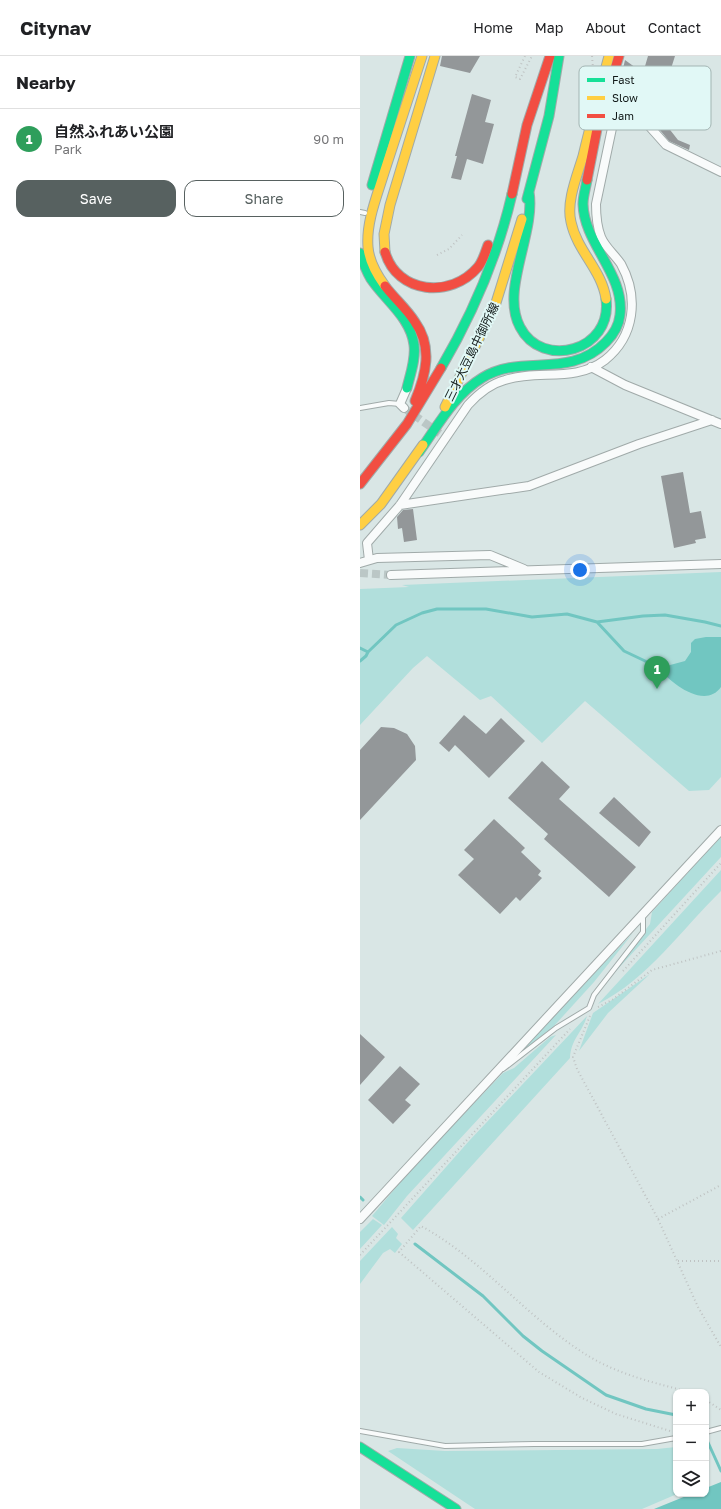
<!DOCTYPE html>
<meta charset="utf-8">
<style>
body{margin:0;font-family:"Golos Text","Noto Sans JP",sans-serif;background:#f6f6f6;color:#202124}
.controls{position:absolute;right:12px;bottom:12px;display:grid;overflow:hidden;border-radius:8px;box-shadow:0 1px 3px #0004}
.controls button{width:36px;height:36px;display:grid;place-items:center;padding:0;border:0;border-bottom:1px solid #e0e0e0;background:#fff;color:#202124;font:20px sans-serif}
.you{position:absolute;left:220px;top:514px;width:14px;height:14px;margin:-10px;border:3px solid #fff;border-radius:50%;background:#1a73e8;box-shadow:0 0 0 6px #1a73e833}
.badge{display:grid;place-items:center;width:26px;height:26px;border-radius:50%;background:#576160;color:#fff;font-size:13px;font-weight:700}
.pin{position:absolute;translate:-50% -33px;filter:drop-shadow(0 1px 2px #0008)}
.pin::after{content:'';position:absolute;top:21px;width:14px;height:12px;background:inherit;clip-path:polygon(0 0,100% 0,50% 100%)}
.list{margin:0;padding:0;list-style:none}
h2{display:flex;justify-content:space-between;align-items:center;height:52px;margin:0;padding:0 16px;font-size:17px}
h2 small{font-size:13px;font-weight:400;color:#757577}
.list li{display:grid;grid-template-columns:26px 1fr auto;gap:12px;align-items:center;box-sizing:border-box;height:60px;padding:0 16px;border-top:1px solid #e0e0e0}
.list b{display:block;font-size:15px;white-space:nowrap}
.list p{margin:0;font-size:13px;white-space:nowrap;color:#757577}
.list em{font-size:13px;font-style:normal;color:#757577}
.actions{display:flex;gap:8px;padding:12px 16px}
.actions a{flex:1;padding:9px 0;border:1px solid #576160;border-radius:12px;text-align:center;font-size:14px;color:#576160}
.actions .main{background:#576160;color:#fff}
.icon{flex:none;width:22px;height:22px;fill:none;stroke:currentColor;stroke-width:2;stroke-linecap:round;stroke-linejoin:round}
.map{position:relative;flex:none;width:361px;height:1453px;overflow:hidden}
header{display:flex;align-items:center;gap:24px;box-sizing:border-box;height:56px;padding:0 20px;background:#fff;border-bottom:1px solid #e0e0e0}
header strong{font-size:19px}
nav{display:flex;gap:22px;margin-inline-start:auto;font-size:14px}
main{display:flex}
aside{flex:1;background:#fff}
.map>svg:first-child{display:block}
.green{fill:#b1dfdc}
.water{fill:#71c6c1}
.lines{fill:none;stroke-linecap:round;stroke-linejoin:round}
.stream{stroke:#71c6c1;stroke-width:3}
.building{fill:#939799}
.street-tunnel{stroke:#bbc7c6;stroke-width:8;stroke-dasharray:8 4;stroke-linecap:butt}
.lane-casing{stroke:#a0aaa9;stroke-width:6}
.street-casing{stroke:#a0aaa9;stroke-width:10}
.fast-casing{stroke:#a0aaa9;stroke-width:11}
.slow-casing{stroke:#a0aaa9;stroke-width:11}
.jam-casing{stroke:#a0aaa9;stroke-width:11}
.path{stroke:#bfc3c3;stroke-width:2;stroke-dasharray:1 3;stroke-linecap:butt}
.lane{stroke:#f9fbfb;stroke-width:4}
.street{stroke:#f9fbfb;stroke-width:8}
.fast{stroke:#16e098;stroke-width:9}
.slow{stroke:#ffcf43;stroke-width:9}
.jam{stroke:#f24e42;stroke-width:9}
.labels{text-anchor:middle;stroke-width:4;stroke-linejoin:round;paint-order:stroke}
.street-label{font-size:12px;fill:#111918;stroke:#e1f8f6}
.key{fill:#e1f8f6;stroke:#a3b5b3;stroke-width:1}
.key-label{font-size:11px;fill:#111918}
</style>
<header>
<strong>Citynav</strong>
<nav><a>Home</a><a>Map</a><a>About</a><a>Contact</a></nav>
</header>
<main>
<aside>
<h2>Nearby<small></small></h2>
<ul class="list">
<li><span class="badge" style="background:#2e9e5b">1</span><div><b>自然ふれあい公園</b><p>Park</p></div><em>90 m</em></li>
</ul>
<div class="actions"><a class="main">Save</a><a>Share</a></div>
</aside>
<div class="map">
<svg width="361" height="1453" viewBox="0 0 361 1453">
<rect width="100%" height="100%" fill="#d9e6e5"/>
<!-- green -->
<path class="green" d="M361,516V721L349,734L329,735L225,645L182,687L131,640L120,644L67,600L53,612L0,669V533L49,531L42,529Z
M361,780V801L255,916V913L290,868L292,856Z
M361,814V835C321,874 288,923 238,948Z
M273,877L234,926L194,970L164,994L161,993Z
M290,918L248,957L219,995L233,957Z
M227,960C222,977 211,983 210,1002L53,1174L41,1162L109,1085Z
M196,979L47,1140L24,1169L12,1160L54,1110L143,1017L154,1012L190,981Z
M13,1163L22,1169L0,1193V1176Z
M32,1171L38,1178L36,1182L42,1188L35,1197L30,1193L23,1197L0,1228V1205Z
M316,1391L317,1438L282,1453H115L28,1395L37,1392L85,1395L297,1393Z"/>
<!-- water -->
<path class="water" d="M346,581H361V631C345,654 310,627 299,612L325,605L331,596V587L335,583Z
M361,1426V1453H294L331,1438H346V1432Z"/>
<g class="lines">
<!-- stream -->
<path class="stream" d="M237,566L264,595L302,613
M0,592L8,596L36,569L62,557L77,553H126L172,561L207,558L237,566L283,560L305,559L345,566L361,570
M0,605L6,600L8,596
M0,1141L3,1144
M55,1188L123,1240L163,1280L182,1295L246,1339L286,1353L316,1359
M346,1382L361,1415"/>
</g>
<!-- building -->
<path class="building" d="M82,0H120L110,17L80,10Z
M288,0H315L308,22L312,23L309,34H297L280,29L277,42L268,40L272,24L262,17L265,4L283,17Z
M112,38L131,44L125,66L134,68L123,108L107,103L101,124L91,122L97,100H95Z
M300,61L318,84L330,89L329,94L309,85L295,68Z
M323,416L330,457L341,455L346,482L335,484L336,487L314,492L301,420Z
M53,453L57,484L44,486L42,472L38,473L37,461L43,454Z
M104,659L126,678L141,662L165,685L129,722L95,689L89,696L79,687Z
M21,671L34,672L47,678L55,690L56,704L0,764V694Z
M182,705L210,731L199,743L276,811L249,841L184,783L188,778L148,742Z
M254,741L291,776L279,791L239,757Z
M134,763L165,792L161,796L181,815L178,819L182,822L160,845L156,841L140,858L98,819L114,803L104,794Z
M0,978L25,1001L0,1029Z
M40,1010L60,1028L45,1044L51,1049L33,1068L8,1044Z"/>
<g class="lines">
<!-- street-tunnel -->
<path class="street-tunnel" d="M44,352L82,379
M0,517L31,519"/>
<!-- lane casing -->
<g class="lane-casing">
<path id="lane" d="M0,156L5,157
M0,352L29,347L40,348
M143,1013L196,972L229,952L234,939L283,876V860
M0,1375L85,1390L174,1388H282L316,1382
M346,1376L361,1372"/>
</g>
<!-- street casing -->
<g class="street-casing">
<path id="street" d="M252,41L273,52L306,89L361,116
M231,311L265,329L361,368
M44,352L40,348L47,332
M40,449L169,430L279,388L352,364
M9,504L7,487L40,449L108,349C118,338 130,328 145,324C178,313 215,327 245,304C275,280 279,241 261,208C255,199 245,191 241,181C237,171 236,159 236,148L255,58L257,42
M0,507L17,502L130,499L164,513
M31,519L361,508
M0,1163L361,774"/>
</g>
<!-- fast casing -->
<g class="fast-casing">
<path id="fast" d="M12,129L50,0
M169,136C176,177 140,234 160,271C182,314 253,295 246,243
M167,143L189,60L199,0
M0,197C3,206 6,215 11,223C25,244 51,262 54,289C56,303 50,319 47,332
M81,312C112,259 138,199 152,138
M59,396C77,371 94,339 122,322C162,297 209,324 246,286C253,279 259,269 260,259C265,218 224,188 223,148C223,140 226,131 227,124
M0,1391L96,1453"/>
</g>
<!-- slow casing -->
<g class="slow-casing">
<path id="slow" d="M25,196L24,178L30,149L75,0
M25,230C17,219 9,205 8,191C6,166 17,140 24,117C37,78 49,39 62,0
M246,243C242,214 217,195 211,166C206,146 217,120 223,100C231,67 240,33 249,0
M85,351L135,250L162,163
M0,469L21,448L63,389"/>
</g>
<!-- jam casing -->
<g class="jam-casing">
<path id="jam" d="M227,124L238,68L259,0
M152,138L167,69L190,0
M25,196C37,238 91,243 118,211C123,205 125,197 128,189
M25,230C35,243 47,253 55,266C73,291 66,319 55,345
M0,428L47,368L81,312"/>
</g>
<!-- path -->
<path class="path" d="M165,0L155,21L160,23L172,0
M232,0L233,12H235
M77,199L89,193L102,179
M263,915L361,807
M238,951L252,944L292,914L361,895
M230,960L213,1001L217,1013L298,1163L338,1251L361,1291
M298,1163L361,1129
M0,1199L210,973
M318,1205H361
M346,1344L361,1354
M310,1375L256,1358L222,1342L179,1316L39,1196L61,1170C120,1202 163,1257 219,1294C252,1317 291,1326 329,1336
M346,1414L347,1415"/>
<!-- lane -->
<use href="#lane" class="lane"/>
<!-- street -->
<use href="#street" class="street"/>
<!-- fast -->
<use href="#fast" class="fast"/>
<!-- slow -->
<use href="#slow" class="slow"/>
<!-- jam -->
<use href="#jam" class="jam"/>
</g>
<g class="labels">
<!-- street labels -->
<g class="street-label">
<text transform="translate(112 296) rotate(-64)" y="4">三才大豆島中御所線</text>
</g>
</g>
<!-- legend -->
<rect x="219" y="10" width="132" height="64" rx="6" class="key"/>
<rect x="227" y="22" width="18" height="4" fill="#16e098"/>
<rect x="227" y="40" width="18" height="4" fill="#ffcf43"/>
<rect x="227" y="58" width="18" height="4" fill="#f24e42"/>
<g class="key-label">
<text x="252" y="28">Fast</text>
<text x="252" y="46">Slow</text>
<text x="252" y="64">Jam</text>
</g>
</svg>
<div class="controls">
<button>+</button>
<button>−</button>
<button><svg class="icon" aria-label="layers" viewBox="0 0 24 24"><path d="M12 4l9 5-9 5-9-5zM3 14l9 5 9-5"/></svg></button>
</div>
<div class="you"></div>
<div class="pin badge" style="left:297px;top:633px;background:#2e9e5b">1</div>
</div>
</main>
